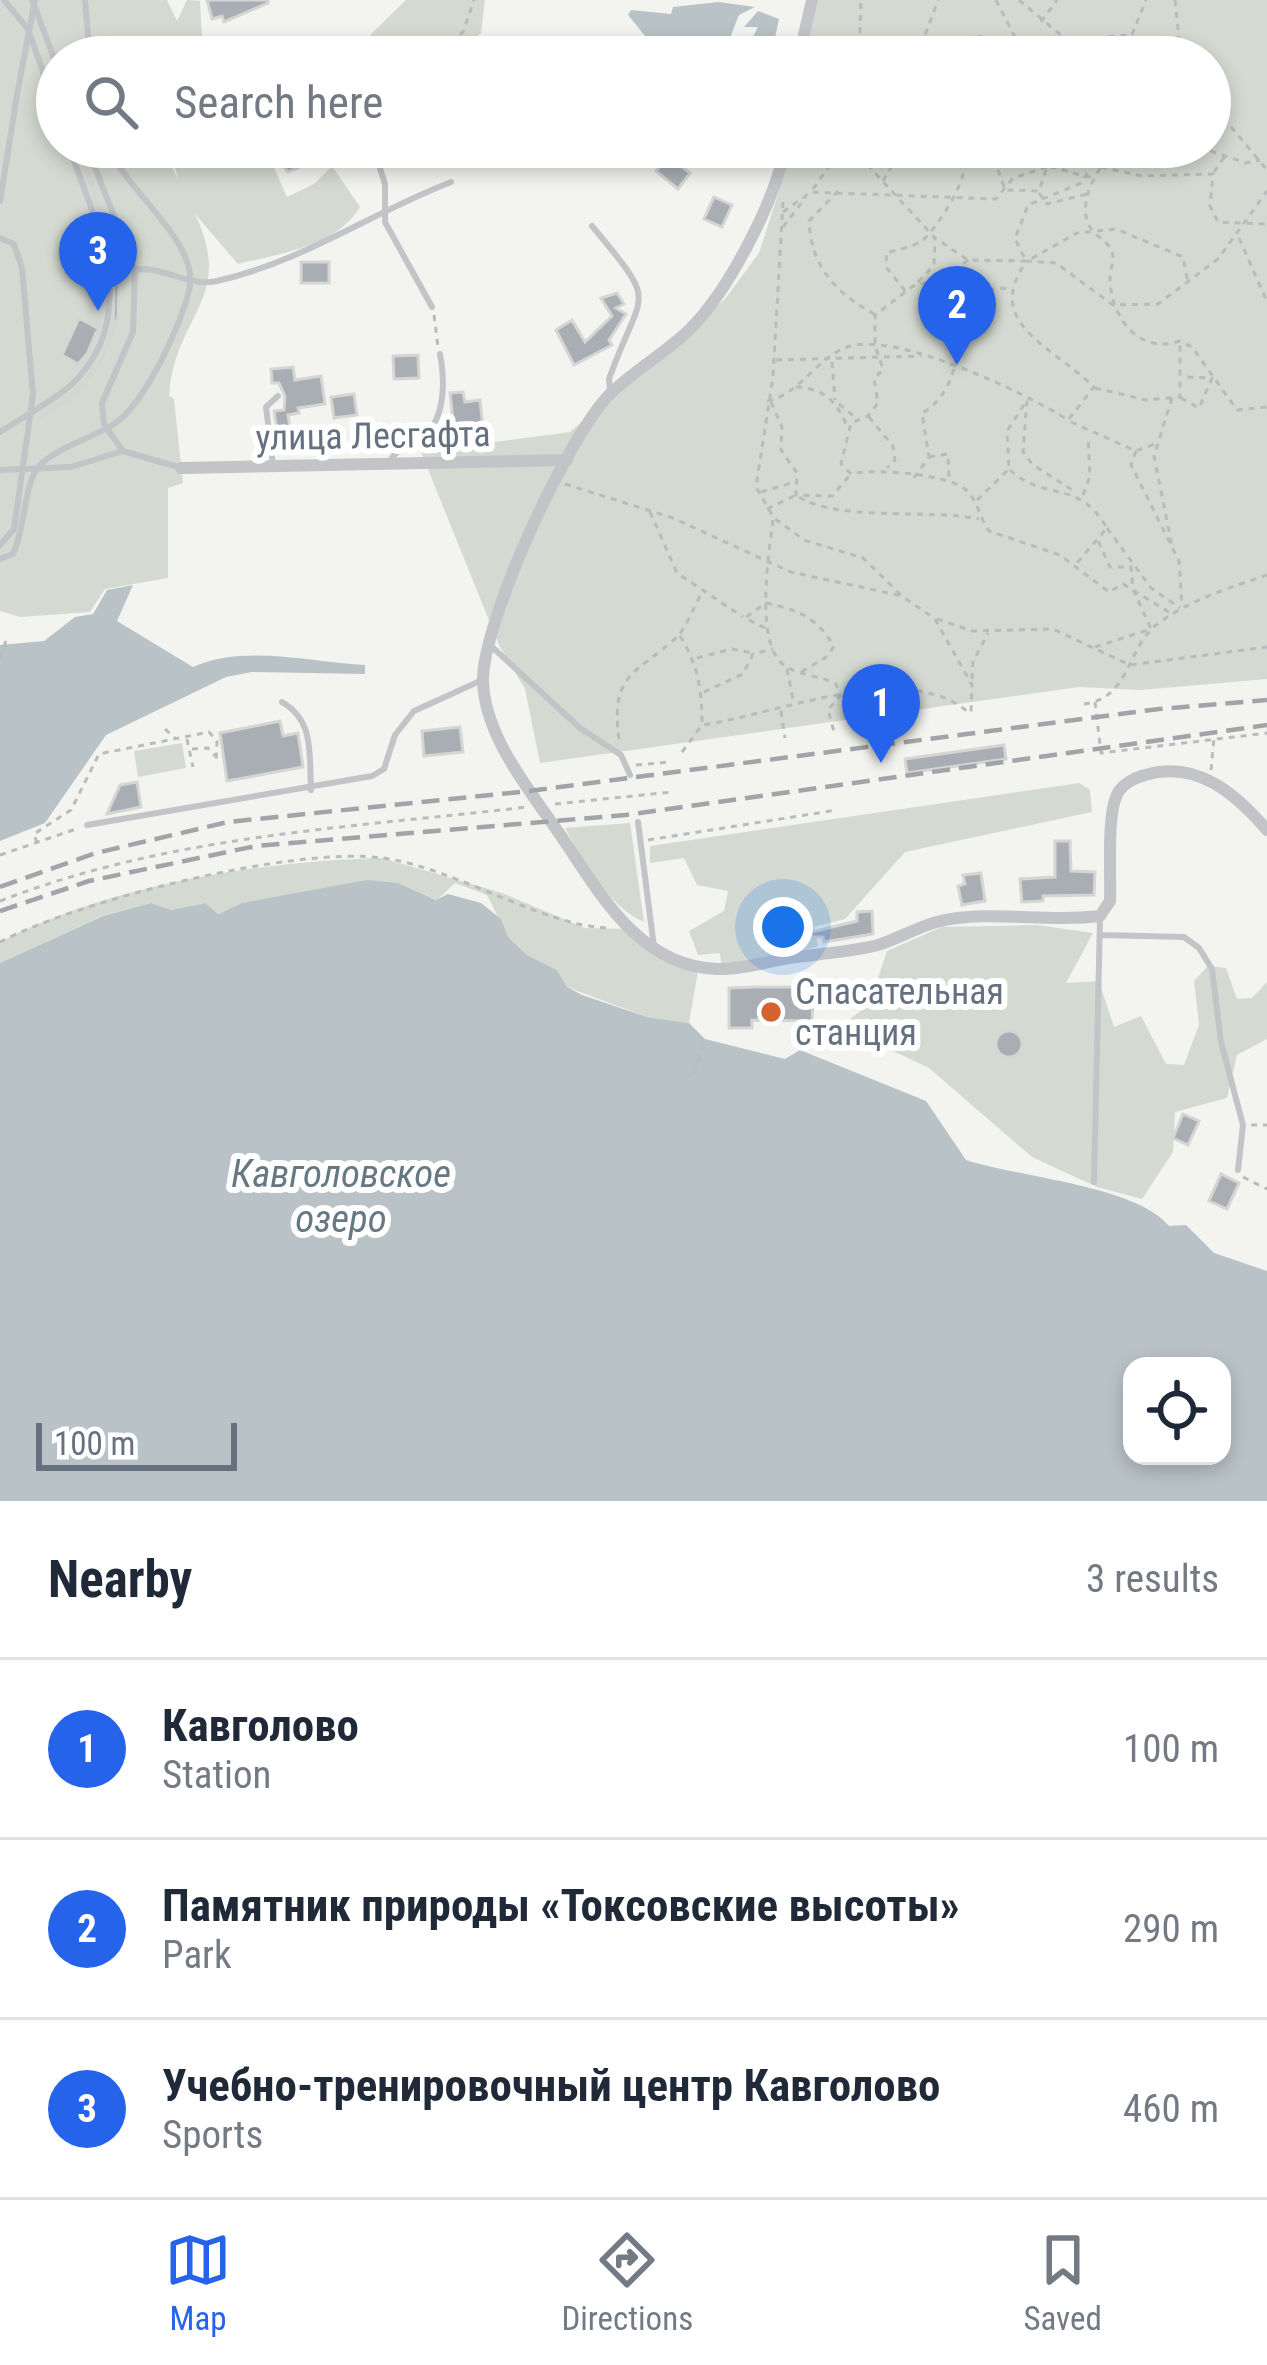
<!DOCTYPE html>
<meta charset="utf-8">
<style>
body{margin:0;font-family:"Roboto Condensed",sans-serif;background:#f6f6f7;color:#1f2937}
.controls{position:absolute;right:36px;bottom:36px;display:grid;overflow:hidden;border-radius:24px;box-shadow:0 6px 18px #0003}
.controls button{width:108px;height:108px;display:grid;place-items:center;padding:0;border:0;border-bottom:3px solid #e0e1e3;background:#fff;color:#1f2937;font:60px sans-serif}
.scale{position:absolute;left:36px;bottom:30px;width:201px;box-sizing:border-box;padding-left:12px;border:6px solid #65717f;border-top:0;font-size:33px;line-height:42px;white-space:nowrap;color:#65717f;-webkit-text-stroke:9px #fff;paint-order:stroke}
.you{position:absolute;left:783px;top:927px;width:42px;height:42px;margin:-30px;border:9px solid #fff;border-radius:50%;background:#1a73e8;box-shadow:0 0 0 18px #1a73e833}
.badge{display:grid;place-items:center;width:78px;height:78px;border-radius:50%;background:#2563eb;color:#fff;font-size:39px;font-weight:700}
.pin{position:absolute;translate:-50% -99px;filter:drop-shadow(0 3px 6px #0008)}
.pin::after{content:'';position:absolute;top:63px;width:42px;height:36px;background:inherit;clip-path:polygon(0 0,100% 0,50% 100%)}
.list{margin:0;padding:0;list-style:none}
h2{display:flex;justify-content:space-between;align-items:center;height:156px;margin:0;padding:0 48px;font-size:51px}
h2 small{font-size:39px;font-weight:400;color:#747a83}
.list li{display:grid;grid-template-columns:78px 1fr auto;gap:36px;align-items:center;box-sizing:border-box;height:180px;padding:0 48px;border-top:3px solid #e0e1e3}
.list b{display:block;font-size:45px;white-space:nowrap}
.list p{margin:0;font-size:39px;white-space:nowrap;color:#747a83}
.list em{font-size:39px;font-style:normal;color:#747a83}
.icon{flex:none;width:66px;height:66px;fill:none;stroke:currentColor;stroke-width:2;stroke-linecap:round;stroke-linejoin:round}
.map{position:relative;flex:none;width:1267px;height:1501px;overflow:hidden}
.search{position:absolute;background:#fff;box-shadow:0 6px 18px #0003;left:36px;right:36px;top:36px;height:132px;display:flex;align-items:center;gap:30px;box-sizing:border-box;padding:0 42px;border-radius:66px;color:#747a83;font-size:45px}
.sheet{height:696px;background:#fff}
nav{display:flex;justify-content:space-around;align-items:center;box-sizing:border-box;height:168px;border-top:3px solid #e0e1e3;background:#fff;font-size:33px;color:#747a83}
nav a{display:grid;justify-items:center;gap:6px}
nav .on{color:#2563eb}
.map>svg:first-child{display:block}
.green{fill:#d4dad1}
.water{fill:#b9c2c7;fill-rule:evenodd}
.building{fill:#a8aeb4;stroke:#d5d5d3;stroke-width:3}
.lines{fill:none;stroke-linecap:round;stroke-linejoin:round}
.path{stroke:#b9bbbd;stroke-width:3;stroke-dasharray:6 6;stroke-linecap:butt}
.service{stroke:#c2c4c8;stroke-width:6}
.minor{stroke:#c2c4c8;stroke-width:12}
.rail{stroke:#a1a5aa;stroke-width:4.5;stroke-dasharray:18 9;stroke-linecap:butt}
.service-bridge{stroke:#c2c4c8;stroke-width:6}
.poi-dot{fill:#d4632f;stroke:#fff;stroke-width:4.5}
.labels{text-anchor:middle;stroke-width:12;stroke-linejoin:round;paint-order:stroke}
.street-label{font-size:36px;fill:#65717f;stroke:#fff}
.poi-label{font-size:36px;fill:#65717f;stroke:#fff;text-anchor:start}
.water-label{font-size:39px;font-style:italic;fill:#667983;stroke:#fff}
</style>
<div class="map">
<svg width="1267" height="1501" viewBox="0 0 1267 1501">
<rect width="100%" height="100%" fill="#f3f4f0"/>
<!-- green -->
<path class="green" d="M0,0H167L177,21L187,0L200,1L203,57H132L128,48V57H57V147H161L178,179L170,147H290L272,163L287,197L314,184L332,166L360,207C337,246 279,254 238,264L195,214C236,299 174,315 169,396L174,399L183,483L168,488V578L105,589L90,612L20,617L0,611Z
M406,0H485L481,33L454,57H363L371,34Z
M818,0H1267V679L1141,690L1079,687L540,763L525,689L499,645L421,452L570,432L725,299L759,253L793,147H1210V57H805Z
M182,743L186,768L138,777L134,751Z
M1079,783L1090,790L1092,812L905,852L845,919L814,927L818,946L773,959L721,963L720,953L698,955L689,931L724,911L728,891L697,885L684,858L650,863V846Z
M630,823L644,922C608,906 583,861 565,828Z
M382,858L502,893L585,928L629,929L654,950L699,966L689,1023L647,1017L567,987L557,970L527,955L508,937L487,895L455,883L437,900L398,883L243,903L217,914L204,903L171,910L151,903L102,916L0,963V942C110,885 259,861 382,858Z
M1037,925L1093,933L1066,983L1099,981L1114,1027L1141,1016L1166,1064L1184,1065L1199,1025L1194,981L1208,966L1226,968L1237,999L1252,998L1267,982V1039L1237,1055L1227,1098L1175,1112L1173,1152L1142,1199L1097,1187L1032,1157L929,1068L840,1026L869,1005L887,951L942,927Z"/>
<!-- water -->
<path class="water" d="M718,2L755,7L739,15L730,38L737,50L747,48L758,27H744L758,11L779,19L771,57H662L628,15L631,10L671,14L673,7Z
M133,585L117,621L193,667C244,644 309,662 365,665V674L252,672L226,677L106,735L45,823L0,841V645L44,641L75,617L93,614L107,590Z
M367,880L398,883L436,900L448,894L481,903L501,919L508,937L527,955L557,970L567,987L582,995L647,1017L689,1023L705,1039L785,1059L800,1050L926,1101L966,1160C1018,1177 1137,1186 1169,1226L1186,1225L1214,1253L1267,1271V1501H0V963L103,916L151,903L171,910L205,903L218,914L242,903ZM1222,1366V1456H1132V1366Z"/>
<!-- building -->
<path class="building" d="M207,0H268V3L224,22L222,16L212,19Z
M79,147L119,263L118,316L111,338L104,355L95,371L67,401L37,420L77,390L100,362L113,331L115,268Z
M288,147H308L313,154L306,159L309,163L288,172L276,156Z
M668,156L690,173L678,189L656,171Z
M714,197L732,205L722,227L704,219Z
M301,262H329V283H301Z
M617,293L624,304L616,308L626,314L609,340L612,345L574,365L556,330L572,320L585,342L612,316L601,298Z
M79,318L97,328L99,318L98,328L87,354L78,364L62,355Z
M418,355L419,378L394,379L393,356Z
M293,367L295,380L321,376L325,404L298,408L299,413L288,415L290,428L277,430L274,411L284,410L285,396L279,383H272L271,369Z
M463,392L465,402L480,400L483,427L454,430L450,393Z
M354,394L357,415L334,418L331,397Z
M280,721L283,736L298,733L303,767L227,781L220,733Z
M460,727L463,752L424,756L422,731Z
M1004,745L1006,759L907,773L905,759Z
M137,782L141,807L107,814L120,785Z
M1055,841H1070L1071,871L1095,872L1094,895L1043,896V901L1022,902L1020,879L1055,877Z
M981,873L985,901L962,905L958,886L965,884L963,875Z
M872,911L873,934L824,942L823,937H812L811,932L857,921V912Z
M755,987H796L795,1004H813L812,1021L752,1020V1028H729V988Z
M996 1044a13 13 0 1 1 26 0a13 13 0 1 1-26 0Z
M1183,1114L1199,1121L1188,1145L1173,1138Z
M1221,1174L1239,1183L1227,1209L1209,1201Z"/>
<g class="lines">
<!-- path -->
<path class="path" d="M996,0L1019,45
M1019,0L1087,57
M1175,0L1181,57
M1041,22L1057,0
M432,57L463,32L474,0
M838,57L861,48L892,54L977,36L1019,45L1128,35L1139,57
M859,57L861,0
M917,57L938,0
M1013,57L1019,45L1023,57
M1060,57L1065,46
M1123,57L1146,0
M1210,116L1228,123L1267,170
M851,147L935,238L968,260L1027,261L1077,233L1116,229L1183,257L1188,283
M990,147L1005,190L1039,191L1047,167C1066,168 1075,176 1096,178
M1111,147C1105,163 1090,181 1087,197C1079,234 1105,235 1112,251C1115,260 1110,270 1110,279C1111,318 1139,355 1180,341L1192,347L1237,410L1267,407
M1199,147L1246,163L1260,160
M1214,172L1225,156
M883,181L903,147
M813,189L843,147
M838,191L809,221C811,267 836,293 874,314
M1039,193L1047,204L1087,194
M783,202L773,377L756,487L774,518L804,540L863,558L902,596L935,619L972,685L971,714
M783,212L811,192L996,199L1013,178L1047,167L1049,147
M783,227L806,197
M1239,238L1267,302
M1024,257L1015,239L1028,205L1081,183L1092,165L1142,176L1213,174L1210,206L1218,222L1267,224
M968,260L944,278L913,286L875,315V345L883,369L874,379L878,403L868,416L851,423L841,464L851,474C874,468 946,474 965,489C978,500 979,517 989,531L1060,555L1109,592L1123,584L1172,614
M918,282L934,265L935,239
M905,291L887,268L886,253C896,250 914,247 923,240C935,230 965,185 964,166L939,154L937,147
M434,315L438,347
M776,360L921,356
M832,362L835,400
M796,387C826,389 836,401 848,428
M1095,388L1146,400L1180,397V345
M1172,398L1154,456L1172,546
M1181,398L1199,408L1212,378L1186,377
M767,401C802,394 817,355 851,346C899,333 1026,393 1068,420L1094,387C1054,347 981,323 1027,261L1056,263L1113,305L1158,304L1218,259L1267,191
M771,402L782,427L781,450L797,473L796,495L832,496L851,474
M839,404L855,417
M869,417L893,446L895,460L887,468
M1071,422L1136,451L1155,444
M1136,451L1131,465L1179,561L1182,606
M929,457L948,454L949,478
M1010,470C1047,503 1078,478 1107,528L1076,564
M914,478L929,457L922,413C952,397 966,350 947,322C958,303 987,284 1009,289
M565,484L673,518L791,572L902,596
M761,492L791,483
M1083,495L1090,476L1088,436
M977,500L1009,469L1007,431L1027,400L1023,452L1032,464L1075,492
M767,509L796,495C837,523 926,508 979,519
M650,512L677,573L743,617
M773,520C769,553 754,643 784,665C798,676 820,675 836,684L840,696L828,710L834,732
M1107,528L1151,588L1180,608
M937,619L972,631L1053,629L1130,665L1267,647
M765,628L745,618L766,603C799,610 816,617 834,646L828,656L801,672
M680,636C698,665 702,690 702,724
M1095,647L1151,629L1133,589L1131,567H1110L1098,541
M0,658L7,638
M697,658L732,649L752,653
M787,669L794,704
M972,679L973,662L988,633
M704,692L743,674L753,654L773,649
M1095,702L1101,753L1267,733
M1084,704C1130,698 1126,650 1156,625C1189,600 1229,588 1267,575
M781,711L785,738
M165,729L176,739
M187,739L193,767
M619,739C610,672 637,674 677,637C687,626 694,607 701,594
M192,749L208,748L215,756
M682,752L702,725C778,714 906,659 968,712
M636,765L670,762
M1211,770L1214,738
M555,804L672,792
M648,840L837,810
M37,843L34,834L71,810L99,754L209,732L217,741L216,763
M0,855L79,828
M0,901C170,835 349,828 527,807
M0,942C80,900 293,846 383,858C456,868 544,927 610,928
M694,1073L705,1039
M1251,1125H1267
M1243,1177L1267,1189"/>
<!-- service -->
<path class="service" d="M4,0L28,29L57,112
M32,0L57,66
M85,0L90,57
M87,147L135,270L133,332L102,403L104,424L123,451
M108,147C127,191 195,239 190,284
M373,147L385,184V222L432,307
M0,201L17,95
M592,226C661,309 642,286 609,379L610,391
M0,238L14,244L22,268L33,395
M135,270C163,265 188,288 217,281C302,262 371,213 451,182
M0,432C23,417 50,403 71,385C144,317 96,224 69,147
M390,461C398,447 410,447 422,438C446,419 445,381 440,354
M273,465L266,407L278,396
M0,470L71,467L123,451L181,468
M491,646L580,728L621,755L630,775
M282,702C315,721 309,755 311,790
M638,822L654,947
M87,825L372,776L384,769L395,735L414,711L480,681
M1100,935L1184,937L1199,948L1212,969L1221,1042L1243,1125L1238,1170
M1094,1182L1100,919"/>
<!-- minor -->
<path class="minor" d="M799,57L812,0
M785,147C776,200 728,292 689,330C665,353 635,370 611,393C568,435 483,620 483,680C484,736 529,789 559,833C598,890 638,967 717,969C739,970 766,962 788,958C817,954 851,952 878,945C898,939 917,927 937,922C988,909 1048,923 1100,916L1110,901C1111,875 1107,819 1116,797C1120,785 1134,778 1145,775C1197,760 1235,793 1267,830
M181,468L567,460"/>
<!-- rail -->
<path class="rail" d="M0,887L96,853L228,822L529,791L1159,709L1267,700
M0,911L89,881L256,846L625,815L1267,725"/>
<!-- service-bridge -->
<path class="service-bridge" d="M17,95L35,0
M0,545L14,529L33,395
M0,559L13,554C25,530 24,481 40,465C59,447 92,438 114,424C145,404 183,322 190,286"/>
</g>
<!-- markers -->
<circle class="poi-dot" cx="771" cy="1012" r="12"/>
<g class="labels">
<!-- street labels -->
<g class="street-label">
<text transform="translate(373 435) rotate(-1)" y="13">улица Лесгафта</text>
</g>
<!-- poi labels -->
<g class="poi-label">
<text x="795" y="1004">Спасательная<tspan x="795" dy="41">станция</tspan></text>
</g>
<!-- water labels -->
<g class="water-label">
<text x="341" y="1187">Кавголовское<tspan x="341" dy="45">озеро</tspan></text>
</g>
</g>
</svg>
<div class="controls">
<button><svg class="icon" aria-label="locate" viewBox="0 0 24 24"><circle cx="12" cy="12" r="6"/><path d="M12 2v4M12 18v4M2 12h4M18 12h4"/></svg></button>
</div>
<div class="scale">100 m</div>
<div class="you"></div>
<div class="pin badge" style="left:881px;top:763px">1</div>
<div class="pin badge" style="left:957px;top:365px">2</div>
<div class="pin badge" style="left:98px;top:311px">3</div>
<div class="search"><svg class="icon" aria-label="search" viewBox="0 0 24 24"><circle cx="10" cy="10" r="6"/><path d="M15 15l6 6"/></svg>Search here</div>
</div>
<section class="sheet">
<h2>Nearby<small>3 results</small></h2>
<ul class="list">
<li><span class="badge">1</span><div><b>Кавголово</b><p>Station</p></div><em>100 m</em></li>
<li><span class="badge">2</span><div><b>Памятник природы «Токсовские высоты»</b><p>Park</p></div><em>290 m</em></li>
<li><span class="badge">3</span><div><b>Учебно-тренировочный центр Кавголово</b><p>Sports</p></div><em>460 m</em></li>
</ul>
</section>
<nav>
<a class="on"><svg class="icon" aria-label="map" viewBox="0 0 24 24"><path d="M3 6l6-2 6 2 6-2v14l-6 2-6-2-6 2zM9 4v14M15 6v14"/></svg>Map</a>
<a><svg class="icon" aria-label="directions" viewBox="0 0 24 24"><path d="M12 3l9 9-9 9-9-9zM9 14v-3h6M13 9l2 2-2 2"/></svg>Directions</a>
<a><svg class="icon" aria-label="saved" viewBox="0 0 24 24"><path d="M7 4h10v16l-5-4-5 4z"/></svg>Saved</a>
</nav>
